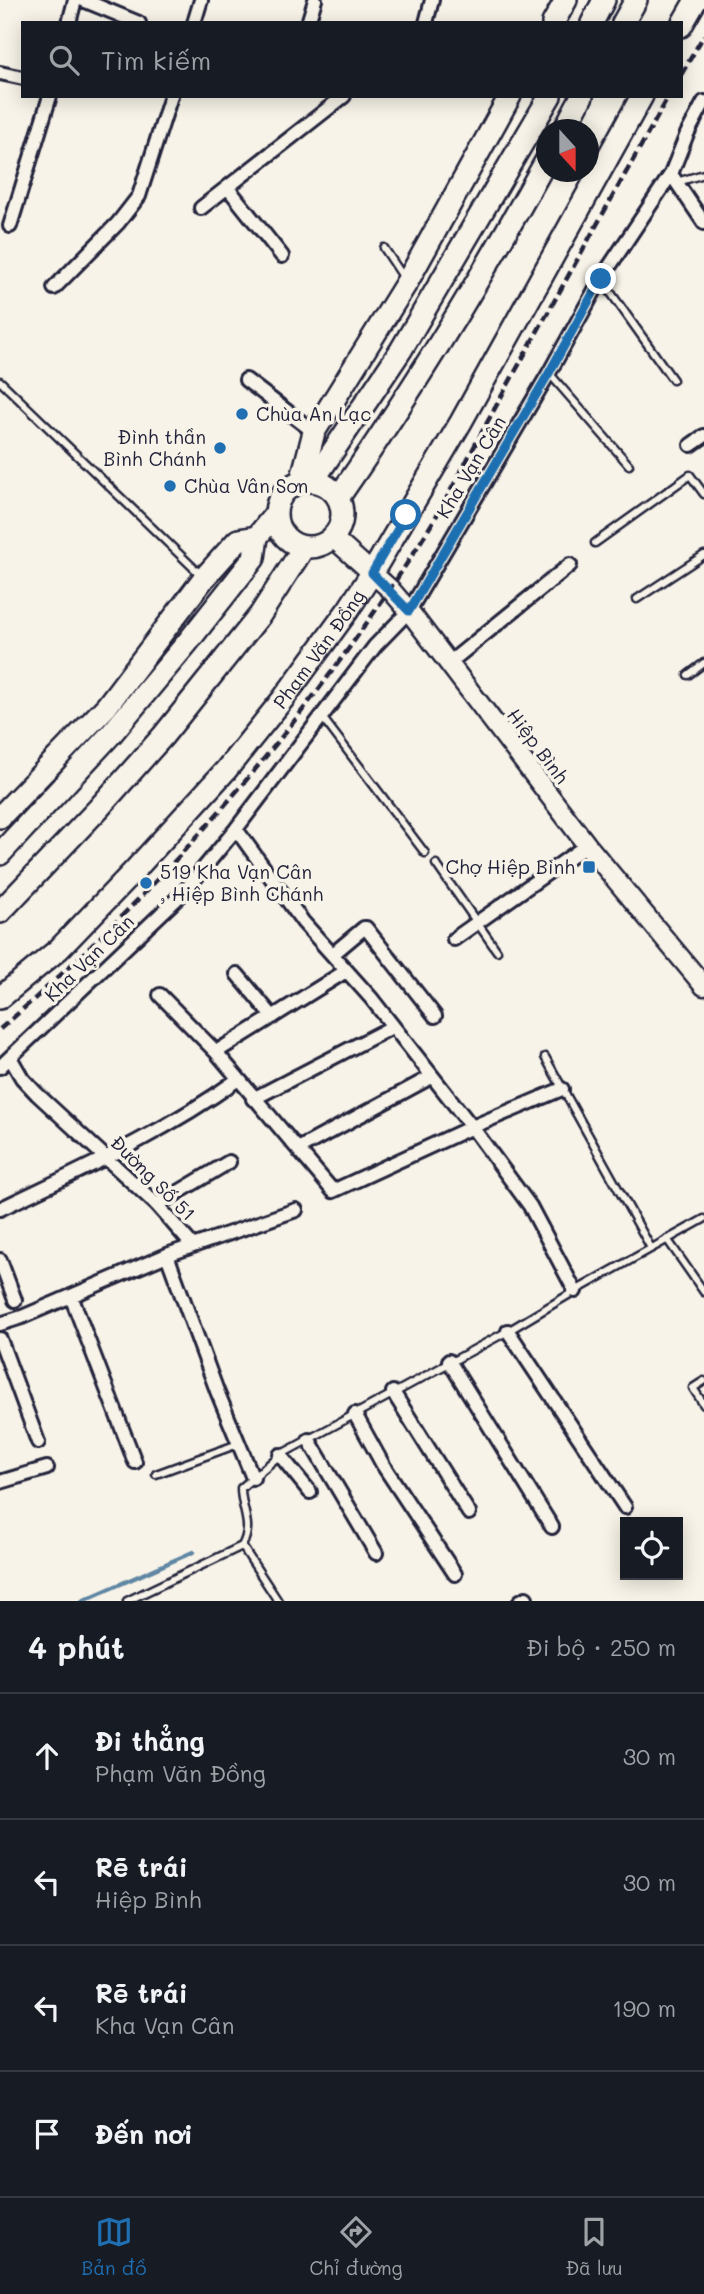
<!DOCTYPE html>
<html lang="vi">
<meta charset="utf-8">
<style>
body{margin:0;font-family:Mali,sans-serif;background:#20242c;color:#f1f3f6}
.controls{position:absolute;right:21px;bottom:21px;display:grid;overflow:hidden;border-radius:0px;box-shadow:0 4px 18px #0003}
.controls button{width:63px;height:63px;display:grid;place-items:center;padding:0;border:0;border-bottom:2px solid #363941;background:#171b24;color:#f1f3f6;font:35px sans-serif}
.compass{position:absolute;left:536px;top:119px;width:63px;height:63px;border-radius:50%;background:#171b24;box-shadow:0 4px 18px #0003;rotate:159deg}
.stop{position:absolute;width:21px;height:21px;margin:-16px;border:5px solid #1f6fb2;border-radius:50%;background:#fff}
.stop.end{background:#1f6fb2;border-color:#fff;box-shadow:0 2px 7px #0008}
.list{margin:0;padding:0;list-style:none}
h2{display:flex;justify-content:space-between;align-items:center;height:91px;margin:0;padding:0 28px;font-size:30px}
h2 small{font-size:23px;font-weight:400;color:#9ea1a6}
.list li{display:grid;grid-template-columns:46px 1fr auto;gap:21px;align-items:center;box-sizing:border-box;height:126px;padding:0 28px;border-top:2px solid #363941}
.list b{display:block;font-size:26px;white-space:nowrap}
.list p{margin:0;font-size:23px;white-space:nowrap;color:#9ea1a6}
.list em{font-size:23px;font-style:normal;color:#9ea1a6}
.icon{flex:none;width:38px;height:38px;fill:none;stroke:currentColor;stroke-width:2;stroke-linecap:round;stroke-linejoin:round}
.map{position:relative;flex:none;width:704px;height:1601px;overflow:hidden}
.search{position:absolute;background:#171b24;box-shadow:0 4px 18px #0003;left:21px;right:21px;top:21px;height:77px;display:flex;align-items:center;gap:18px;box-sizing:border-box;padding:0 24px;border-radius:0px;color:#9ea1a6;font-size:26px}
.sheet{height:595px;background:#171b24}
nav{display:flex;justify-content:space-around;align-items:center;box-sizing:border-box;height:98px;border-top:2px solid #363941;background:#171b24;font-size:19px;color:#9ea1a6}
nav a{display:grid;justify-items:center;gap:4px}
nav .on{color:#1f6fb2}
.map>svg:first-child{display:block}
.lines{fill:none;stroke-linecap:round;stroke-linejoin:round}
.stream{stroke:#5f86a3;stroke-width:4.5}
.service-casing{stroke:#22223b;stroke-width:11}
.minor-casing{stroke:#22223b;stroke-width:18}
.secondary-casing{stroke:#22223b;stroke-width:23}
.primary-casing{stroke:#22223b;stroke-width:26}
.trunk-casing{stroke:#22223b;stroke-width:26}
.service{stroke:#f7f3e8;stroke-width:6}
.minor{stroke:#f7f3e8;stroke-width:12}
.secondary{stroke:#f7f3e8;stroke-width:18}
.primary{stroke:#f7f3e8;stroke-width:21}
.trunk{stroke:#f7f3e8;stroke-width:21}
.rail{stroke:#22223b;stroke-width:4.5;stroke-dasharray:10 5;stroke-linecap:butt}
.route{stroke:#1f6fb2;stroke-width:9}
.poi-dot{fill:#1f6fb2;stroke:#f7f3e8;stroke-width:2.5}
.labels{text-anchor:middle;stroke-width:7;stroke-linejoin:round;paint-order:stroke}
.poi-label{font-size:19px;fill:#22223b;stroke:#f7f3e8;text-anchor:start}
.street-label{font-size:19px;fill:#22223b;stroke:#f7f3e8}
</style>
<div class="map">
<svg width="704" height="1601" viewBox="0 0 704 1601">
<rect width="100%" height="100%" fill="#f7f3e8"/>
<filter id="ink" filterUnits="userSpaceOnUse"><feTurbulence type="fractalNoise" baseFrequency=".0143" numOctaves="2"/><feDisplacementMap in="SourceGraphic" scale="14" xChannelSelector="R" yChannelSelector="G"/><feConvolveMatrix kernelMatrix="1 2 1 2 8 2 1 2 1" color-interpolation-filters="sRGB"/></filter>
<g filter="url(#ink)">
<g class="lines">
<!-- stream -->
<path class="stream" d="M82,1601L193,1552"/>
<!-- service casing -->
<g class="service-casing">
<path id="service" d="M677,182L704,174
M384,248L404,278
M601,279L673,380
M549,373L629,465
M0,381L202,576
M595,543L690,475L704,494
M637,599L704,555
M688,675L704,663
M322,717L425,853
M436,864L497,951
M545,1057L651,1248
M667,1239L704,1292
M704,1381L693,1388L704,1405
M156,1474L238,1444
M127,1601L242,1546
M278,1601L242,1546C254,1524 241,1511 241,1488L280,1455L508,1331L575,1291L704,1219"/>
</g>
<!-- minor casing -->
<g class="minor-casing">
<path id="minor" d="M83,0L139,23
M69,23L75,0
M194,23L201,0
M308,23L315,0
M426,23L432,0
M0,73L23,78
M671,174L704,223
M228,188L282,256
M201,208L344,96
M10,226L50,96
M54,288L118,223L139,196L171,96
M246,380L314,432
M691,445L704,436
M449,663L570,565
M236,829L303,922L371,998L472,1127L530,1206L575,1291
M454,939L587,845
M333,954L364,928H366L435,1016
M237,974L273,1017
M160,995L216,1052L333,1191L472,1127L562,1089
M216,1052L346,971
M11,1059L22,1078L37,1094L157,1205L193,1246
M0,1067L184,892L236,829L375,646L409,611L549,373L601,279L671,174L687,134L704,102
M253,1099L392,1027
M298,1149L431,1077
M157,1205L229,1162
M0,1209C81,1170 164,1133 237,1080
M167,1255L217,1391L253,1478
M0,1260L15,1300
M71,1296L135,1462
M0,1324L22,1317L167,1255L296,1210
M508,1331L625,1507
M0,1339L38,1442
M449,1361L552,1527
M393,1392L469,1513
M355,1414L383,1465L455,1574
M309,1440L376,1553
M280,1455L310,1492
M0,1482L47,1468
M520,1601L526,1598"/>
</g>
<!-- secondary casing -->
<g class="secondary-casing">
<path id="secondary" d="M333,538L390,589L409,611L587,845L704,986"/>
</g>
<!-- primary casing -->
<g class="primary-casing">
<g id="primary">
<path d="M553,23L566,0"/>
<path d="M681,26L696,0"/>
<path d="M301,482L314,432L407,282L510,96"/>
<path d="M0,817L106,707L204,578L238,540L257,537"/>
<path id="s1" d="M0,998L59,949L133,872L226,770L283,699L348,610L372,573L461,422L642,96"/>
</g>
</g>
<!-- trunk casing -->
<g class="trunk-casing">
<path id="trunk" d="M592,23L604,0
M623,23L636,0
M564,130L582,96
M276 514a33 33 0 1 1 66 0a33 33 0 1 1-66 0Z
M313,481L401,350L550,96
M338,498C414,389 482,277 546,161
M0,854L112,733L187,643L254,558L257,537L276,513
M0,912L98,809L163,736L260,615L304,547"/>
</g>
<!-- service -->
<use href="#service" class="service"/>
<!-- minor -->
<use href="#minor" class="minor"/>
<!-- secondary -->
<use href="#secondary" class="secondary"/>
<!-- primary -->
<use href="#primary" class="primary"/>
<!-- trunk -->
<use href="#trunk" class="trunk"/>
<!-- rail -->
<path class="rail" d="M681,75L704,35
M0,1029C163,889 305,724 420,543C451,494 476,441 505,390C559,292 614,194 669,96"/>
</g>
</g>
<g class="lines" filter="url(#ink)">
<!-- route -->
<path class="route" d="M406,515L372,573L409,611L549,373L601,279"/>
</g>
<!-- markers -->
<g class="poi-dot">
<circle cx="242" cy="414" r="7"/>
<circle cx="220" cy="448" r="7"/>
<circle cx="170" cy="486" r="7"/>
<rect x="582" y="860" width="14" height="14" rx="3.5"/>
<circle cx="146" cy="883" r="7"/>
</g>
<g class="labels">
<!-- poi labels -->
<g class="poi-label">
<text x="256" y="421">Chùa An Lạc</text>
<text x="206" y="444" text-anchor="end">Đình thần<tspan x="206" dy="22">Bình Chánh</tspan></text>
<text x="184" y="493">Chùa Vân Sơn</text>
<text x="575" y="874" text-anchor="end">Chợ Hiệp Bình</text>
<text x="160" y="879">519 Kha Vạn Cân<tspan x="160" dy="22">, Hiệp Bình Chánh</tspan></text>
</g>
<!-- street labels -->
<g class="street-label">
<text transform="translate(471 467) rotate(-59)" y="7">Kha Vạn Cân</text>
<text dy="7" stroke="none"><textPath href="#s1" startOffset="474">Phạm Văn Đồng</textPath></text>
<text transform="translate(538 746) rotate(53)" y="7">Hiệp Bình</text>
<text transform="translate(89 958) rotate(-44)" y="7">Kha Vạn Cân</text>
<text transform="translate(153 1178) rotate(45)" y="7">Đường Số 51</text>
</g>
</g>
</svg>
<div class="controls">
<button><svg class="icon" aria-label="locate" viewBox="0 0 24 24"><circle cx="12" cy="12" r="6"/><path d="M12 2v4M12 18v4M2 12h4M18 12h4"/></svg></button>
</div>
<svg class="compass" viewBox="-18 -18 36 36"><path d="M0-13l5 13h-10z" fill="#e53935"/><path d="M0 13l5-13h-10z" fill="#9ea1a6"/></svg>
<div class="stop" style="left:406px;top:515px"></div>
<div class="stop end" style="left:601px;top:279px"></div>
<div class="search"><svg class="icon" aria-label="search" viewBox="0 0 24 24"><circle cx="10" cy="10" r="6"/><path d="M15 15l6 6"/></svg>Tìm kiếm</div>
</div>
<section class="sheet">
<h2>4 phút<small>Đi bộ · 250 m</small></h2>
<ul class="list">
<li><svg class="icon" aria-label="ahead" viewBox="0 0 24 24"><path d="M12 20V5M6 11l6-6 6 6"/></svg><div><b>Đi thẳng</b><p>Phạm Văn Đồng</p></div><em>30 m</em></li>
<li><svg class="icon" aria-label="left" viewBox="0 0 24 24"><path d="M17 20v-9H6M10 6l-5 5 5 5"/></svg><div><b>Rẽ trái</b><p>Hiệp Bình</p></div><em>30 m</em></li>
<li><svg class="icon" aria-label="left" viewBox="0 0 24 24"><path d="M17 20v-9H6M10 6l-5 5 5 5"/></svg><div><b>Rẽ trái</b><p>Kha Vạn Cân</p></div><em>190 m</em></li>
<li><svg class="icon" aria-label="arrive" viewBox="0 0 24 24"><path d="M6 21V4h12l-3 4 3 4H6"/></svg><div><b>Đến nơi</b></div></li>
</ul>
</section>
<nav>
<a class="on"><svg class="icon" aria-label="map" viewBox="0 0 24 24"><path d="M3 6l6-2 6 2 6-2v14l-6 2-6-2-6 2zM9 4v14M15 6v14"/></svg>Bản đồ</a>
<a><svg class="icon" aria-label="directions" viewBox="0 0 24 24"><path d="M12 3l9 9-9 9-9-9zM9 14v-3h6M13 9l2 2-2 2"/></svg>Chỉ đường</a>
<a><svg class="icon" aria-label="saved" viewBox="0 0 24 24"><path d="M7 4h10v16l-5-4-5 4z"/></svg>Đã lưu</a>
</nav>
